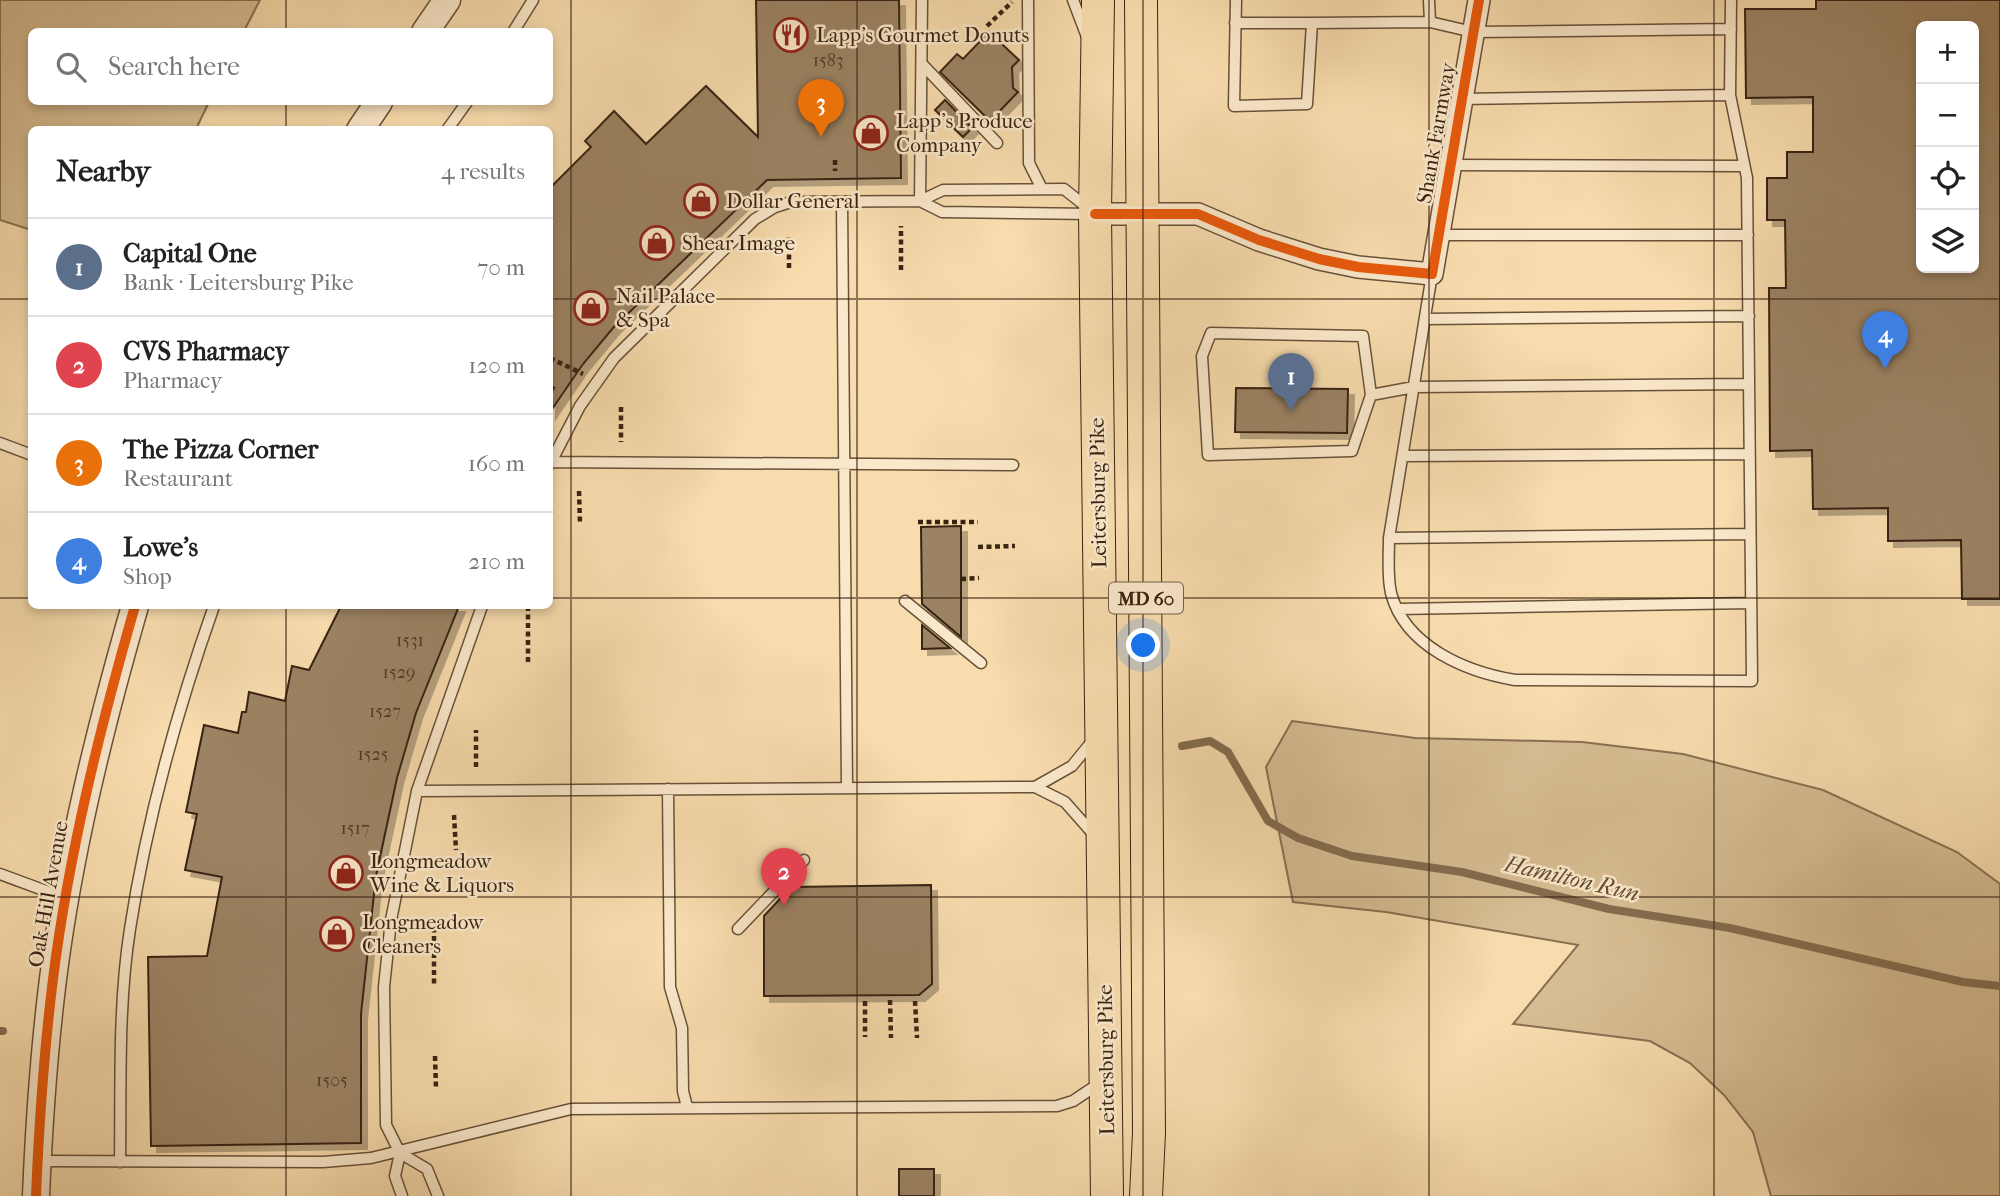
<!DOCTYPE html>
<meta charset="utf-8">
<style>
body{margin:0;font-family:"IM FELL French Canon",serif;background:#f6f6f6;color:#222}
.controls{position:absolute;right:21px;top:21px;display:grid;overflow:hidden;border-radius:10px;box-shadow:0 4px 10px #0003}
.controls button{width:63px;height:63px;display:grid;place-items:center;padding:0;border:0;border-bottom:2px solid #e0e0e0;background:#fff;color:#222;font:35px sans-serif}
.you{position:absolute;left:1144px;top:646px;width:24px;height:24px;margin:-18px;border:5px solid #fff;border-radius:50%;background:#1a73e8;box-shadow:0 0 0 10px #1a73e833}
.badge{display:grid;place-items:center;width:46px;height:46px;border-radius:50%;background:#ea580c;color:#fff;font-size:23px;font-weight:700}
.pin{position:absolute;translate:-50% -58px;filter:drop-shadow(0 2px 4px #0008)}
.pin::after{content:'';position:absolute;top:37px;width:24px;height:21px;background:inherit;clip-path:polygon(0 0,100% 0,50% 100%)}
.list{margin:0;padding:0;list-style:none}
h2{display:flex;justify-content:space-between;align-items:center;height:91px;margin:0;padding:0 28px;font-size:30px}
h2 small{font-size:23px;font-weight:400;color:#767676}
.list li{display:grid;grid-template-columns:46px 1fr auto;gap:21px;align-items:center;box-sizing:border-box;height:98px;padding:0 28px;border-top:2px solid #e0e0e0}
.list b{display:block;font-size:26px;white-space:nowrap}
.list p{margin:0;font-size:23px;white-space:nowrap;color:#767676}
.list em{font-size:23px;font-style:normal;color:#767676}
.icon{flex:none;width:38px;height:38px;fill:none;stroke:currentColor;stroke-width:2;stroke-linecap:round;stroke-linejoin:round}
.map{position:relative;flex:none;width:2000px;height:1196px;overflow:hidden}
.search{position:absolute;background:#fff;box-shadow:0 4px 10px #0003;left:28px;top:28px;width:525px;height:77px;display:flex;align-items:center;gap:18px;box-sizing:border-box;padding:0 24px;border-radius:10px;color:#767676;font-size:26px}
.panel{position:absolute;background:#fff;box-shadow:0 4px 10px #0003;left:28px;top:126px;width:525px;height:483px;border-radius:10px}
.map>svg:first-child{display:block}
.green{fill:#d7bd93;stroke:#887052;stroke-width:2}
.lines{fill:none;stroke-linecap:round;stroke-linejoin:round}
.stream{stroke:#846c4f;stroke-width:8}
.building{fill:#9c8363;stroke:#382312;stroke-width:2;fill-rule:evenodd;filter:url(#shadow)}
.service-casing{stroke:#685139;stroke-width:13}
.minor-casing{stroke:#685139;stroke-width:24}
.tertiary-casing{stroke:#685139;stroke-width:29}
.primary-casing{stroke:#382312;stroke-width:34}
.path{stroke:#382312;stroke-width:4.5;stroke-dasharray:5 3.5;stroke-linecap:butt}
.service{stroke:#fae8ca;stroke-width:10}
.minor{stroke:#fae8ca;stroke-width:21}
.tertiary{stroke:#fae8ca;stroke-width:26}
.primary{stroke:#f8dcad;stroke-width:32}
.cycleway-casing{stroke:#fae8ca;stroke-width:15}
.cycleway{stroke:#e8590c;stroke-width:10}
.grid{fill:none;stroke:#382312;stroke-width:2;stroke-opacity:0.55}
.labels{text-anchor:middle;stroke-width:5;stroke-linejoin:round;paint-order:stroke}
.number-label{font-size:18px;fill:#513b26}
.shield{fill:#fae8ca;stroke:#725e49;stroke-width:2}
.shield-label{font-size:19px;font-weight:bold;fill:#382312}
.poi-label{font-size:21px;fill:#382312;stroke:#fae8ca;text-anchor:start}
.street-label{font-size:21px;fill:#382312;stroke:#fae8ca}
.water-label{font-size:23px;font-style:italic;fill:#644e36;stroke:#fae8ca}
</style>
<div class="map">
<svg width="2000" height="1196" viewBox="0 0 2000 1196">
<defs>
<filter id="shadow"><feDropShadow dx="6" dy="6" stdDeviation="0" flood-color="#0004"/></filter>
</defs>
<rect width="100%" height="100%" fill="#f8dcad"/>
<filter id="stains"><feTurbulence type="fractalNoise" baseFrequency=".00286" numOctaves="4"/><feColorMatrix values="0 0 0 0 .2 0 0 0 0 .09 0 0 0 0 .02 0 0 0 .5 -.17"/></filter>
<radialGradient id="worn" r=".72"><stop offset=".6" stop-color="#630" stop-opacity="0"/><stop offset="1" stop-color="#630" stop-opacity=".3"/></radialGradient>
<!-- green -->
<path class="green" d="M0,0H260L244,31L32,32V102H209L196,129L32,130L31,230L0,220Z
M1292,721L1415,738L1582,742L1683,754L1823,790L1957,852L2000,884V1196H1771L1753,1132L1724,1095L1690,1063L1650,1041L1513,1024L1578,945L1386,912L1293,902L1266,767Z"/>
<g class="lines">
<!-- stream -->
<path class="stream" d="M1182,746L1210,741L1228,752L1268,821L1298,838L1352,856L1462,872L1609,909L1730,928L1963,982L2000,986
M0,1031H3"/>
</g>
<!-- building -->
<path class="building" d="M756,0H899L901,178L767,180L613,328L583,364L550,412V188L591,147L585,141L614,111L646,144L706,86L758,137Z
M1816,0H2000V599H1962L1961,540L1888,541V508L1813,509L1812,450L1770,451L1769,288H1786L1785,220H1767V178H1787V152H1813V97L1746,98L1745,9H1816ZM1921,26H1974V268H1921Z
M989,32L1019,60L1012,67L1013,88L1018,92L990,121L940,72L957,54L963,59Z
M945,100L972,128L963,137L935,110Z
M1236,388L1348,389L1347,433L1235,432Z
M961,526V637L922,604L921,527Z
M341,606H459L416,713L397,778L376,876L361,1014V1143L151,1146L148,957L207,956L222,877L185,870L197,814L186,812L204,725L238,733L242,712H246L249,692L285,701L292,666L309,670Z
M922,625L950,648L922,649Z
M931,885L932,984L919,995L764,996V916L791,887Z
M899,1169H934V1196H899Z"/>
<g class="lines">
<!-- service casing -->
<g class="service-casing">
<path id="service" d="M1028,0L1029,163L1042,189
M1073,0L1087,37
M1236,0L1234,106L1307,104L1312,23L1430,22L1473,32L1731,29
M1429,0L1430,22
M1235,23H1312
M513,32L533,0
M922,64L997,143
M1460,99L1730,95
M447,130L467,102
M1450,165L1744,166
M920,201L922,0
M920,201L942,212L1093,214
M842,202L847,788
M1437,235H1748
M1432,274L1389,538C1389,557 1387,575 1391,593C1405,647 1467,672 1515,680L1752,681L1747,178L1730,95L1731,0
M1426,319L1749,316
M1371,395L1352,451L1208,455L1202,356L1211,333L1363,336L1371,395L1414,387L1748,384
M0,443L32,455
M1403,456L1749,454
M550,462L1013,465
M550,464L580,406L614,358L755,219L775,207L791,202L920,201L943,190L1064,189L1088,208
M1389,538L1749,534
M905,601L981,663
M1398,609L1751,603
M1035,787L1072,766L1094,739
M668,789L670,987L682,1028L683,1091L687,1107
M417,791L1035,787L1065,802L1095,836
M0,874L65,898
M738,929L804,860
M400,1153L395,1176L402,1196
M37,1161L323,1162L371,1158L571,1109L1057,1106L1073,1101L1100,1083
M120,1162C121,1085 118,1005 130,929C147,818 177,711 214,606
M438,1196L427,1169L400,1153L386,1125L384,987L391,920L417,791L482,606"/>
</g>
<!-- minor casing -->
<g class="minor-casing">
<path id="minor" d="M1095,214H1198L1259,240L1319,259L1358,267L1432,274L1479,0"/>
</g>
<!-- tertiary casing -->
<g class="tertiary-casing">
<path id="tertiary" d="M425,32L447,0
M360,130L379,102
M36,1196C39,1124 44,1051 53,979C69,852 100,728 135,606"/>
</g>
<!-- primary casing -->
<g class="primary-casing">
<path id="primary" d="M1098,0L1095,214L1107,1196
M1141,0L1149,1133L1146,1196"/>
</g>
<!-- path -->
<path class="path" d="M987,26L1012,2
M835,160V171
M789,268V235
M901,270V226
M550,358L583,374
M550,387L556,390
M621,407V442
M579,491L580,524
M918,522H978
M978,547L1015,546
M961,579L979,578
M528,606V664
M476,767V730
M454,815L456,850
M434,919V987
M890,1000L891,1038
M865,1001V1037
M915,1001L917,1038
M435,1056L436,1089"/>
<!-- service -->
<use href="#service" class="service"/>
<!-- minor -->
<use href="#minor" class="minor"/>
<!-- tertiary -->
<use href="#tertiary" class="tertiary"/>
<!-- primary -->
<use href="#primary" class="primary"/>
<!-- cycleway casing -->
<g class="cycleway-casing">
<path id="cycleway" d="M1095,214H1198L1259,240L1319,259L1358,267L1432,274L1479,0
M36,1196C39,1124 44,1051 53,979C69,852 100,728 135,606"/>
</g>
<!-- cycleway -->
<use href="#cycleway" class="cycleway"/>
</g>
<!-- grid -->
<path class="grid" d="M286,0V32M571,0V1196M857,0V1196M1143,0V1196M1429,0V1196M1714,0V1196M286,102V130M0,299H32M550,299H2000M0,598H32M550,598H2000M286,606V1196M0,897H2000"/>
<!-- icons -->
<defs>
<g id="restaurant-ring" transform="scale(1.75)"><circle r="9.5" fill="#fae8ca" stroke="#8f2418" stroke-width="1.5"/><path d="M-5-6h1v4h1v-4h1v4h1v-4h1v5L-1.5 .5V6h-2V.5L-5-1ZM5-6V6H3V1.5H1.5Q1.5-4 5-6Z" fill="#8f2418"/></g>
<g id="shop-ring" transform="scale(1.75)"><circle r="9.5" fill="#fae8ca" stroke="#8f2418" stroke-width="1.5"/><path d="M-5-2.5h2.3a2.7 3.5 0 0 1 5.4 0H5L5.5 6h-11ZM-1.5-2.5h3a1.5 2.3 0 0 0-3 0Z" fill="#8f2418"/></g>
</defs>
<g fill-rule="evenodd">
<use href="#restaurant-ring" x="791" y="35"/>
<use href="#shop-ring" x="871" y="133"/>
<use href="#shop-ring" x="701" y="201"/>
<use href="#shop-ring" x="657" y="243"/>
<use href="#shop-ring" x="591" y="308"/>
<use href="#shop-ring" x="346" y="873"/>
<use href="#shop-ring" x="337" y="934"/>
</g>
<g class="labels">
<!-- number labels -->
<g class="number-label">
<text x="828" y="66">1583</text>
<text x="410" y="646">1531</text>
<text x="399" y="678">1529</text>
<text x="385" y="717">1527</text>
<text x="373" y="760">1525</text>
<text x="355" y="834">1517</text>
<text x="332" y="1086">1505</text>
</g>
<!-- shield labels -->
<rect class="shield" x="1109" y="582.5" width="74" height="31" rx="5"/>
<g class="shield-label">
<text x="1146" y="605">MD 60</text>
</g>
<!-- poi labels -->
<g class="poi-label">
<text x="816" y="42">Lapp's Gourmet Donuts</text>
<text x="896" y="128">Lapp's Produce<tspan x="896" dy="24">Company</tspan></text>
<text x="726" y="208">Dollar General</text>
<text x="682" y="250">Shear Image</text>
<text x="616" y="303">Nail Palace<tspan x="616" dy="24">&amp; Spa</tspan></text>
<text x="370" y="868">Longmeadow<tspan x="370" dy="24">Wine &amp; Liquors</tspan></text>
<text x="362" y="929">Longmeadow<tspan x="362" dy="24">Cleaners</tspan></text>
</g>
<!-- street labels -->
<g class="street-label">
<text transform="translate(1436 133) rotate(-80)" y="7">Shank Farmway</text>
<text transform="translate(1098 493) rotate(-91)" y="7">Leitersburg Pike</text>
<text transform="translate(48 894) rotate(-80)" y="7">Oak Hill Avenue</text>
<text transform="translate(1106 1060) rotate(-91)" y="7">Leitersburg Pike</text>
</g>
<!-- water labels -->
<g class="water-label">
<text transform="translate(1572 878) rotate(13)" y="8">Hamilton Run</text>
</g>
</g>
<rect width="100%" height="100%" filter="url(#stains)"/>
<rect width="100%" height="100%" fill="url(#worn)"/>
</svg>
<div class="controls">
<button>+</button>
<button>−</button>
<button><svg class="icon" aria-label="locate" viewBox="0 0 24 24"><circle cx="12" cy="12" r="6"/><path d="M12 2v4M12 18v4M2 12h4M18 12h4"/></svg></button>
<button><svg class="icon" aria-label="layers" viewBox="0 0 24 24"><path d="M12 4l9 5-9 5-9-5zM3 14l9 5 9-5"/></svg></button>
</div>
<div class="you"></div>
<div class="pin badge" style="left:1291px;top:411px;background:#5c6f8a">1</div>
<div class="pin badge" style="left:784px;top:906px;background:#e0444e">2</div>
<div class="pin badge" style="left:821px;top:137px;background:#e8710a">3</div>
<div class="pin badge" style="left:1885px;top:369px;background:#3f7fe0">4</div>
<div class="search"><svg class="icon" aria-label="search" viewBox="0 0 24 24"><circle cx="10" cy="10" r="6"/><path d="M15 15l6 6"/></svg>Search here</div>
<section class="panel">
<h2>Nearby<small>4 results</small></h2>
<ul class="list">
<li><span class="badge" style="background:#5c6f8a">1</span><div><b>Capital One</b><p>Bank · Leitersburg Pike</p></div><em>70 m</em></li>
<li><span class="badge" style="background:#e0444e">2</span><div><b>CVS Pharmacy</b><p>Pharmacy</p></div><em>120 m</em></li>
<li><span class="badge" style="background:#e8710a">3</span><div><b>The Pizza Corner</b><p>Restaurant</p></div><em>160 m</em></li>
<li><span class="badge" style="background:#3f7fe0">4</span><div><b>Lowe's</b><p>Shop</p></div><em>210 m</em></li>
</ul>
</section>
</div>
